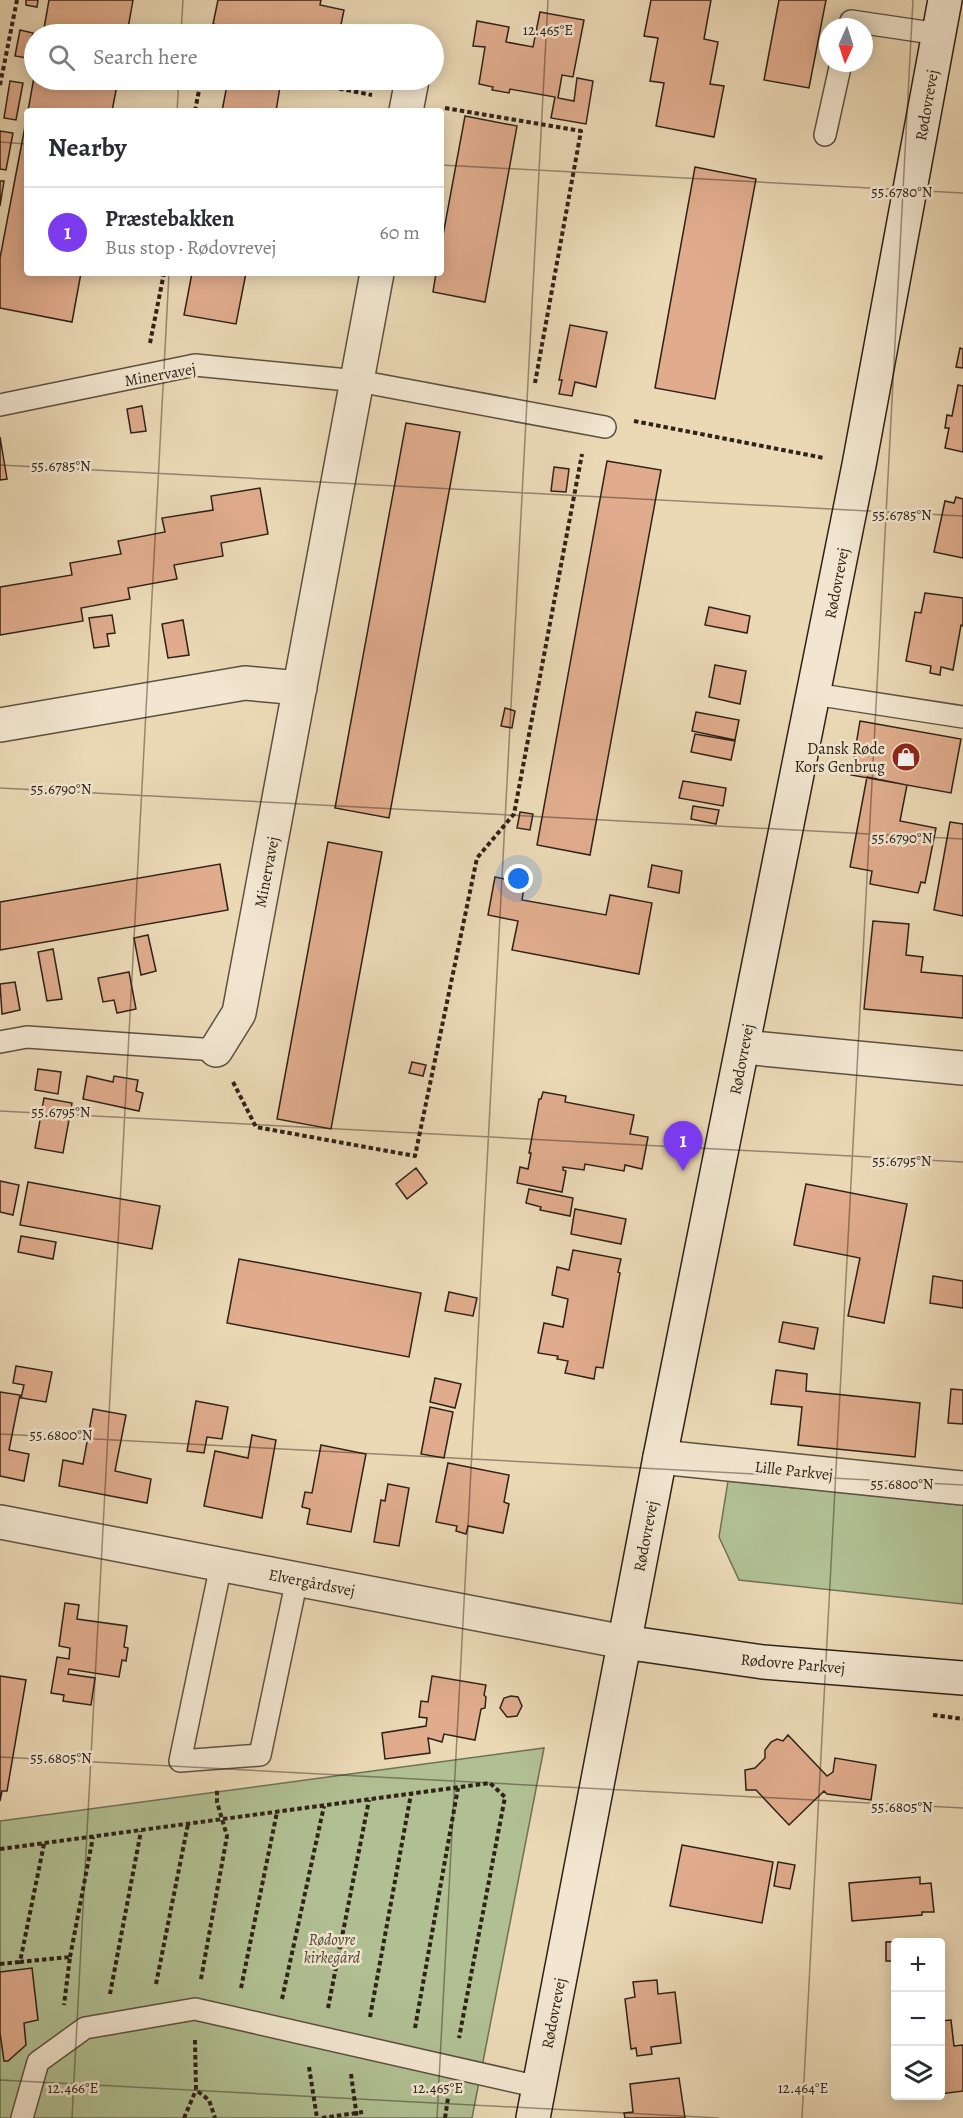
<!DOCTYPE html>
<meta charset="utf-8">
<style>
body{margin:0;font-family:Alegreya,serif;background:#f7f7f7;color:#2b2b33}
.controls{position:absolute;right:18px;bottom:18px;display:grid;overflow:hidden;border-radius:6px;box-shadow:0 3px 15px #0003}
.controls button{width:54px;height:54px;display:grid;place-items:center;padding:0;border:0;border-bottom:2px solid #e1e1e2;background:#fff;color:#2b2b33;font:30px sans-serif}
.compass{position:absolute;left:819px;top:18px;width:54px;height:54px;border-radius:50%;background:#fff;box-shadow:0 3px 15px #0003;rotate:183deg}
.you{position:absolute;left:519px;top:879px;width:21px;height:21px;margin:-15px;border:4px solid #fff;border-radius:50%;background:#1a73e8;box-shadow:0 0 0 9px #1a73e833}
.badge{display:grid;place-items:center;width:39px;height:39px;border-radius:50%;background:#7c3aed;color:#fff;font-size:20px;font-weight:700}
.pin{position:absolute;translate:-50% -50px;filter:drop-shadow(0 2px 3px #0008)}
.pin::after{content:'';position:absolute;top:32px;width:21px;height:18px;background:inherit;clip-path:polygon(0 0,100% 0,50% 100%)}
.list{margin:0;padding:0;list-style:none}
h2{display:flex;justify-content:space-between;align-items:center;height:78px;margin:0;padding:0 24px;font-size:26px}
h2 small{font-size:20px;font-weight:400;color:#7c7c81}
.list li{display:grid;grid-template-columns:39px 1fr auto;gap:18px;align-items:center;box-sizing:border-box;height:90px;padding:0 24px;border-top:2px solid #e1e1e2}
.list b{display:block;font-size:22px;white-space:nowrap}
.list p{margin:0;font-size:20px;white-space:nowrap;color:#7c7c81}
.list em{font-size:20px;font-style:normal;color:#7c7c81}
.icon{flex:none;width:33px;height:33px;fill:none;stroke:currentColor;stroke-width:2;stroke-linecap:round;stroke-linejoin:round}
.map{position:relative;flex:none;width:963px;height:2118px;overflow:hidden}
.search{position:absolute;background:#fff;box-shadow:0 3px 15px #0003;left:24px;top:24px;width:420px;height:66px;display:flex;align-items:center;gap:15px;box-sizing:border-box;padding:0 21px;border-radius:33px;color:#7c7c81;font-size:22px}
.panel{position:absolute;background:#fff;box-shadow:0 3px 15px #0003;left:24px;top:108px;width:420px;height:168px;border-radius:6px}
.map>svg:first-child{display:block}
.green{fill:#b1c093;stroke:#707156;stroke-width:1.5}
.building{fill:#e0ac8d;stroke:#2f2218;stroke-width:1.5}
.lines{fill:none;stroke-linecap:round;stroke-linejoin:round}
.lane-casing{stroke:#5e5040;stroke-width:24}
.street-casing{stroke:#5e5040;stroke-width:36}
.secondary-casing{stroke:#2f2218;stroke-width:36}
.path{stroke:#2f2218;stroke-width:4;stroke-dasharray:4.5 3;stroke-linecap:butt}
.lane{stroke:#f2e6d0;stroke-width:21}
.street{stroke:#f2e6d0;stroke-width:33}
.secondary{stroke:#f2e6d0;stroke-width:33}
.ticks{fill:none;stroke:#2f2218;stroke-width:1.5;stroke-opacity:0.45}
.labels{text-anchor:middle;stroke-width:5;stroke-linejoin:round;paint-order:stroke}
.street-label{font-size:16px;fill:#2f2218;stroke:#f2e6d0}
.poi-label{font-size:16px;fill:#2f2218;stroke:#f2e6d0;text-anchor:end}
.park-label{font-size:16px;font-style:italic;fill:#504a37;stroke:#f2e6d0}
.ticks-label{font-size:15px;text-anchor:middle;fill:#2f2218;stroke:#f2e6d0;stroke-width:5;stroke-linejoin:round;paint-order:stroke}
</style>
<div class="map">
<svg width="963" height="2118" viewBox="0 0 963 2118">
<rect width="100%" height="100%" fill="#ebd9b6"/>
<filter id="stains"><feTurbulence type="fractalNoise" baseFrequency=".00333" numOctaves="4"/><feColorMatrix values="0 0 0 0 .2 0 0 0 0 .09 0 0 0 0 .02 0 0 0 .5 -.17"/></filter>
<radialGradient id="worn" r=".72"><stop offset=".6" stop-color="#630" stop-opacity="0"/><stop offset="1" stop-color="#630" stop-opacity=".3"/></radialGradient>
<!-- green -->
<path class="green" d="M728,1481L963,1505V1604L739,1580L719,1537Z
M544,1748L472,2118H0V1821Z"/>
<!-- building -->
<path class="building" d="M26,0H38L37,7L26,5Z
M49,0H133L127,34H43Z
M218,0H321L320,5L344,10L339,34H257L213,24Z
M651,0H711L704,39L718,42L710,84L724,86L714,137L656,126L664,83L650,81L658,38L644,36Z
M779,0H826L809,88L764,80Z
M540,12L584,20L573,77L562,75L558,98L574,101L577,78L593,81L586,124L551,118L555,97L510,89L509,93L492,90L493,87L479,84L485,47L473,46L477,21L509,27L506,42L533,47Z
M20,30L33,33L27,58L15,56Z
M34,77V80H118L112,111H28Z
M228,80L281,81L276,111H222Z
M10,81L23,83L16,120L4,118Z
M27,116V273H81L72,322L0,308V258Z
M465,116L517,126L485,302L433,292L436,273H441V246Z
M0,131L13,133L6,170L0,169Z
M695,167L756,179L715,399L655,388Z
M0,181H4L0,206Z
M192,273H246L236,324L184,315Z
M570,325L607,332L596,387L575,382L572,396L559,394L562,380H559Z
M960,348L963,349V368L956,367Z
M958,385L963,386V452L945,448L949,428H945L947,415L952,416Z
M142,406L146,431L131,433L127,409Z
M406,423L460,432L389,818L335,808Z
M0,437L7,479L0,480Z
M607,461L661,470L590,855L537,845Z
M554,467L569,469L566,492L551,491Z
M260,488L268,534L221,543L223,556L174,565L177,579L128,588L130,599L81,608L83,621L0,635V587L72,575L70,563L121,554L118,541L165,532L162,518L213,510L211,496Z
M956,497L963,499V558L934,552L945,501L954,503Z
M925,593L963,598V626L961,625L953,670L941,667L940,675L930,673L931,666L906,661L915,612L921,613Z
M709,607L750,616L747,633L705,625Z
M112,615L115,633L107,634L109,646L94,648L89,618Z
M183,620L189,655L168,658L162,624Z
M715,665L746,671L740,704L709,697Z
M505,708L515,711L512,728L501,726Z
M696,712L739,720L735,740L692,731Z
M860,721L961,739L951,793L851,775Z
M695,734L735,741L731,760L691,752Z
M867,777L907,785L900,821L936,828L925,883L921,882L918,893L870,884L872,871L850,867Z
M683,781L726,788L723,806L679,798Z
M693,806L719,810L716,824L691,819Z
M520,812L533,814L530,830L517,828Z
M950,822L963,824V916L934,910Z
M328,842L382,852L331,1129L277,1119Z
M220,864L228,910L0,950V902Z
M652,865L682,871L679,893L648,887Z
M495,877L525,883L522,900L606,915L610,895L652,903L639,974L512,950L518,921L488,915Z
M873,921L909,924L906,955L923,957L921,972L963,976V1018L864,1009Z
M148,935L156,971L141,975L134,938Z
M53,949L62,999L47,1001L38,952Z
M129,972L136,1009L117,1013L114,1000L103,1002L98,978Z
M15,982L20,1010L2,1014L0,984Z
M412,1062L426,1065L423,1076L409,1073Z
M38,1069L61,1072L58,1094L35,1090Z
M87,1076L113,1082L114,1076L138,1080L136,1091L143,1093L139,1111L83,1099Z
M543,1092L566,1096L565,1102L634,1115L630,1134L648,1137L642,1169L625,1165L624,1171L585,1164L584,1170L563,1167V1170L566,1171L562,1192L517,1183L520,1167L528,1169L531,1153H529L539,1099H541Z
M44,1098L72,1103L63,1153L35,1148Z
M416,1168L427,1183L407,1199L396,1184Z
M0,1181L19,1185L13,1215L0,1212Z
M28,1182L160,1206L152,1249L20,1225Z
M806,1184L907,1204L884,1323L848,1316L860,1258L794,1245Z
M529,1189L573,1198L570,1216L540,1210L541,1207L526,1203Z
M575,1209L626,1219L621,1244L571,1234Z
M21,1236L56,1242L53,1259L18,1252Z
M573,1250L621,1259L618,1272L620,1273L603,1368L596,1367L594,1379L565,1373L568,1361L557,1359L558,1356L538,1353L544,1323L563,1327L568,1299L552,1295L557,1267L569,1270Z
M239,1259L421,1293L409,1357L227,1323Z
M933,1276L963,1281V1308L930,1303Z
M449,1292L477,1298L473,1316L445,1311Z
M783,1322L818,1328L814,1349L779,1342Z
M16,1366L52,1372L46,1402L21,1398L24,1385L13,1383Z
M776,1370L807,1374L806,1391L920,1403L915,1457L798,1445L802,1407L771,1404Z
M435,1378L461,1384L455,1408L430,1402Z
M951,1389L963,1390V1424L948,1423Z
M0,1392L20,1395L9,1450L29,1454L24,1481L0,1476Z
M196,1401L228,1407L222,1439L207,1437L204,1453L187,1451Z
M430,1407L453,1412L444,1458L421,1454Z
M93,1409L126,1415L115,1471L151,1479L147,1503L59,1486L63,1460L83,1464Z
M252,1435L276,1440L262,1518L204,1506L215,1451L248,1458Z
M321,1445L366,1454L351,1532L307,1524L310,1509L302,1507L305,1492L312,1493Z
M448,1463L509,1475L504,1502L509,1504L503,1533L468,1526L466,1534L456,1531L457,1526L436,1522Z
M388,1484L409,1488L399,1546L374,1542L381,1500L385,1501Z
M65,1603L79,1605L77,1619L127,1626L124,1647L128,1648L126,1661L122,1660L119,1677L69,1669L68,1674L95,1678L91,1705L63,1701L64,1695L51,1693L57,1657L69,1659L70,1648L59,1646Z
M0,1676L26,1680L7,1791H2L0,1801Z
M432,1676L486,1685L484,1695L486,1697L485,1708L481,1709L475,1740L444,1734L442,1742L428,1738L430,1753L385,1759L382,1733L426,1726L427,1718L419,1717L421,1701L428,1702Z
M511,1696L518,1697L522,1706L517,1716L507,1717L500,1708L504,1698Z
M788,1735L827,1776L833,1772L835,1758L876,1765L871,1800L827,1794L824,1791L789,1825L756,1790H746L745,1770L755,1768L765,1758V1750L771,1742L777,1739L783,1741Z
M682,1845L773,1862L762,1923L670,1906Z
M778,1862L795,1865L790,1889L774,1886Z
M920,1877V1884L931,1883L934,1912H922V1915L852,1921L849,1883Z
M906,1941L896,1942V1961H886V1942Z
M32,1968L38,2020L24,2023L26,2045L8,2061H4L0,2033V1972Z
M657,1980L658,1994L675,1992L681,2043L651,2047L652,2054L637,2056L636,2048L631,2049L625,1999L635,1997L633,1982Z
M951,2020L954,2046L963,2045V2091L940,2094V2021Z
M679,2078L685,2118H625L624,2113L633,2112L630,2084Z"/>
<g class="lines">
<!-- lane casing -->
<g class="lane-casing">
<path id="lane" d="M849,27L851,21L939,34
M825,135L841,63
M0,405L195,365L358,381L605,427
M814,694L963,717
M0,1042L27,1037L216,1050
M221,1565L180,1761L260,1755L297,1579
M22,2118L38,2062L85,2028L195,2009L539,2087"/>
</g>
<!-- street casing -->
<g class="street-casing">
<path id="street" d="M406,111L412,80
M0,725L245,683L300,688
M743,1047L963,1068
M216,1050L239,1013L377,273
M660,1457L963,1488
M0,1522L624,1642"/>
</g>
<!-- secondary casing -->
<g class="secondary-casing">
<path id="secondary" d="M624,1642L763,1662L963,1678
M533,2118L660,1457L859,465L945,0"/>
</g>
<!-- path -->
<path class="path" d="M295,80L372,95
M0,85L17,0
M445,108L581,131L535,383
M195,111L201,80
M150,343L164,273
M634,421L824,458
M233,1082L256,1127L415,1156L477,858L514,814L582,454
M933,1715L963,1719
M44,1844L20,1962L70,1957L64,2005
M0,1849L490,1783L505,1797L459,2038
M70,1957L93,1837
M0,1964L20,1962
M201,1979L227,1836L217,1802V1789
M156,1984L188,1824
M241,1988L277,1812
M110,1994L141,1831
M282,1999L324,1806
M328,2008L369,1800
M370,2017L411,1794
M415,2028L458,1788
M195,2040L196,2090L209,2100L215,2118
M309,2067L317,2118
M351,2074L357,2118
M184,2118L196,2090
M322,2118L363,2112
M445,2118L448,2098"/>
<!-- lane -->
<use href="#lane" class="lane"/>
<!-- street -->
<use href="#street" class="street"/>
<!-- secondary -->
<use href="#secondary" class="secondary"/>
</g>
<!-- ticks -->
<path class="ticks" d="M181,34L183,0M177,111L179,80M0,142L27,144M441,165L963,193M0,465L963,516M0,788L963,839M0,1111L963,1162M0,1434L963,1485M0,1757L963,1808M0,2080L719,2118M72,2118L169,273M437,2118L548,0M802,2118L913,0"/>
<!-- icons -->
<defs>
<g id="shop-disc" transform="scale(1.5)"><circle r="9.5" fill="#8f2418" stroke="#f2e6d0"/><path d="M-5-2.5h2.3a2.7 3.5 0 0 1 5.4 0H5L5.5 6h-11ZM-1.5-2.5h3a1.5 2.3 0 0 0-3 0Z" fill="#fff"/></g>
</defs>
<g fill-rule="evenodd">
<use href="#shop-disc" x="906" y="757"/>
</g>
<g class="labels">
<!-- street labels -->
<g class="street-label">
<text transform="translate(926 105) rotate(-80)" y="6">Rødovrevej</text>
<text transform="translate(160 374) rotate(-10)" y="6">Minervavej</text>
<text transform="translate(836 583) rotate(-79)" y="6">Rødovrevej</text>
<text transform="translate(266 872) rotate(-79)" y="6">Minervavej</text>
<text transform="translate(741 1059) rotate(-79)" y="6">Rødovrevej</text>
<text transform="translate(794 1470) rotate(6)" y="6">Lille Parkvej</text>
<text transform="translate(645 1536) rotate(-79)" y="6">Rødovrevej</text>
<text transform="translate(312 1582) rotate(11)" y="6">Elvergårdsvej</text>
<text transform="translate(793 1663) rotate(5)" y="6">Rødovre Parkvej</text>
<text transform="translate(553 2013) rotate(-79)" y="6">Rødovrevej</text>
</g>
<!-- poi labels -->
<g class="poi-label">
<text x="885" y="754">Dansk Røde<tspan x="885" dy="18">Kors Genbrug</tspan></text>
</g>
<!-- park labels -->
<g class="park-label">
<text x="332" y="1945">Rødovre<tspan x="332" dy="18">kirkegård</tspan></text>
</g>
</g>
<g class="ticks-label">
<text x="548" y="35">12.465°E</text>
<text x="902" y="197">55.6780°N</text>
<text x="61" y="471">55.6785°N</text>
<text x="902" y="520">55.6785°N</text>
<text x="61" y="794">55.6790°N</text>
<text x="902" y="843">55.6790°N</text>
<text x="61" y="1117">55.6795°N</text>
<text x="902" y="1166">55.6795°N</text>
<text x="61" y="1440">55.6800°N</text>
<text x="902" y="1489">55.6800°N</text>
<text x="61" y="1763">55.6805°N</text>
<text x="902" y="1812">55.6805°N</text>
<text x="73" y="2093">12.466°E</text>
<text x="438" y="2093">12.465°E</text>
<text x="803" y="2093">12.464°E</text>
</g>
<rect width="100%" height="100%" filter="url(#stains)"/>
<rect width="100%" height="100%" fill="url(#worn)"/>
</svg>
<div class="controls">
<button>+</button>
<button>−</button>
<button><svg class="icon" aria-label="layers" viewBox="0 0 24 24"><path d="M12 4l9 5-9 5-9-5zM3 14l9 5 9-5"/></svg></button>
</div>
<svg class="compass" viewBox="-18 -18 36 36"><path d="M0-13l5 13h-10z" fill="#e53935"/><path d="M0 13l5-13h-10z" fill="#7c7c81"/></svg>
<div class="you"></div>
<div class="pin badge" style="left:683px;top:1171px">1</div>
<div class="search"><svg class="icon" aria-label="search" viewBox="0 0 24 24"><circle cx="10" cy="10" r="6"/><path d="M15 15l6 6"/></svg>Search here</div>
<section class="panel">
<h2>Nearby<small></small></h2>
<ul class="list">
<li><span class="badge">1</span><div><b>Præstebakken</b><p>Bus stop · Rødovrevej</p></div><em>60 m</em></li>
</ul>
</section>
</div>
